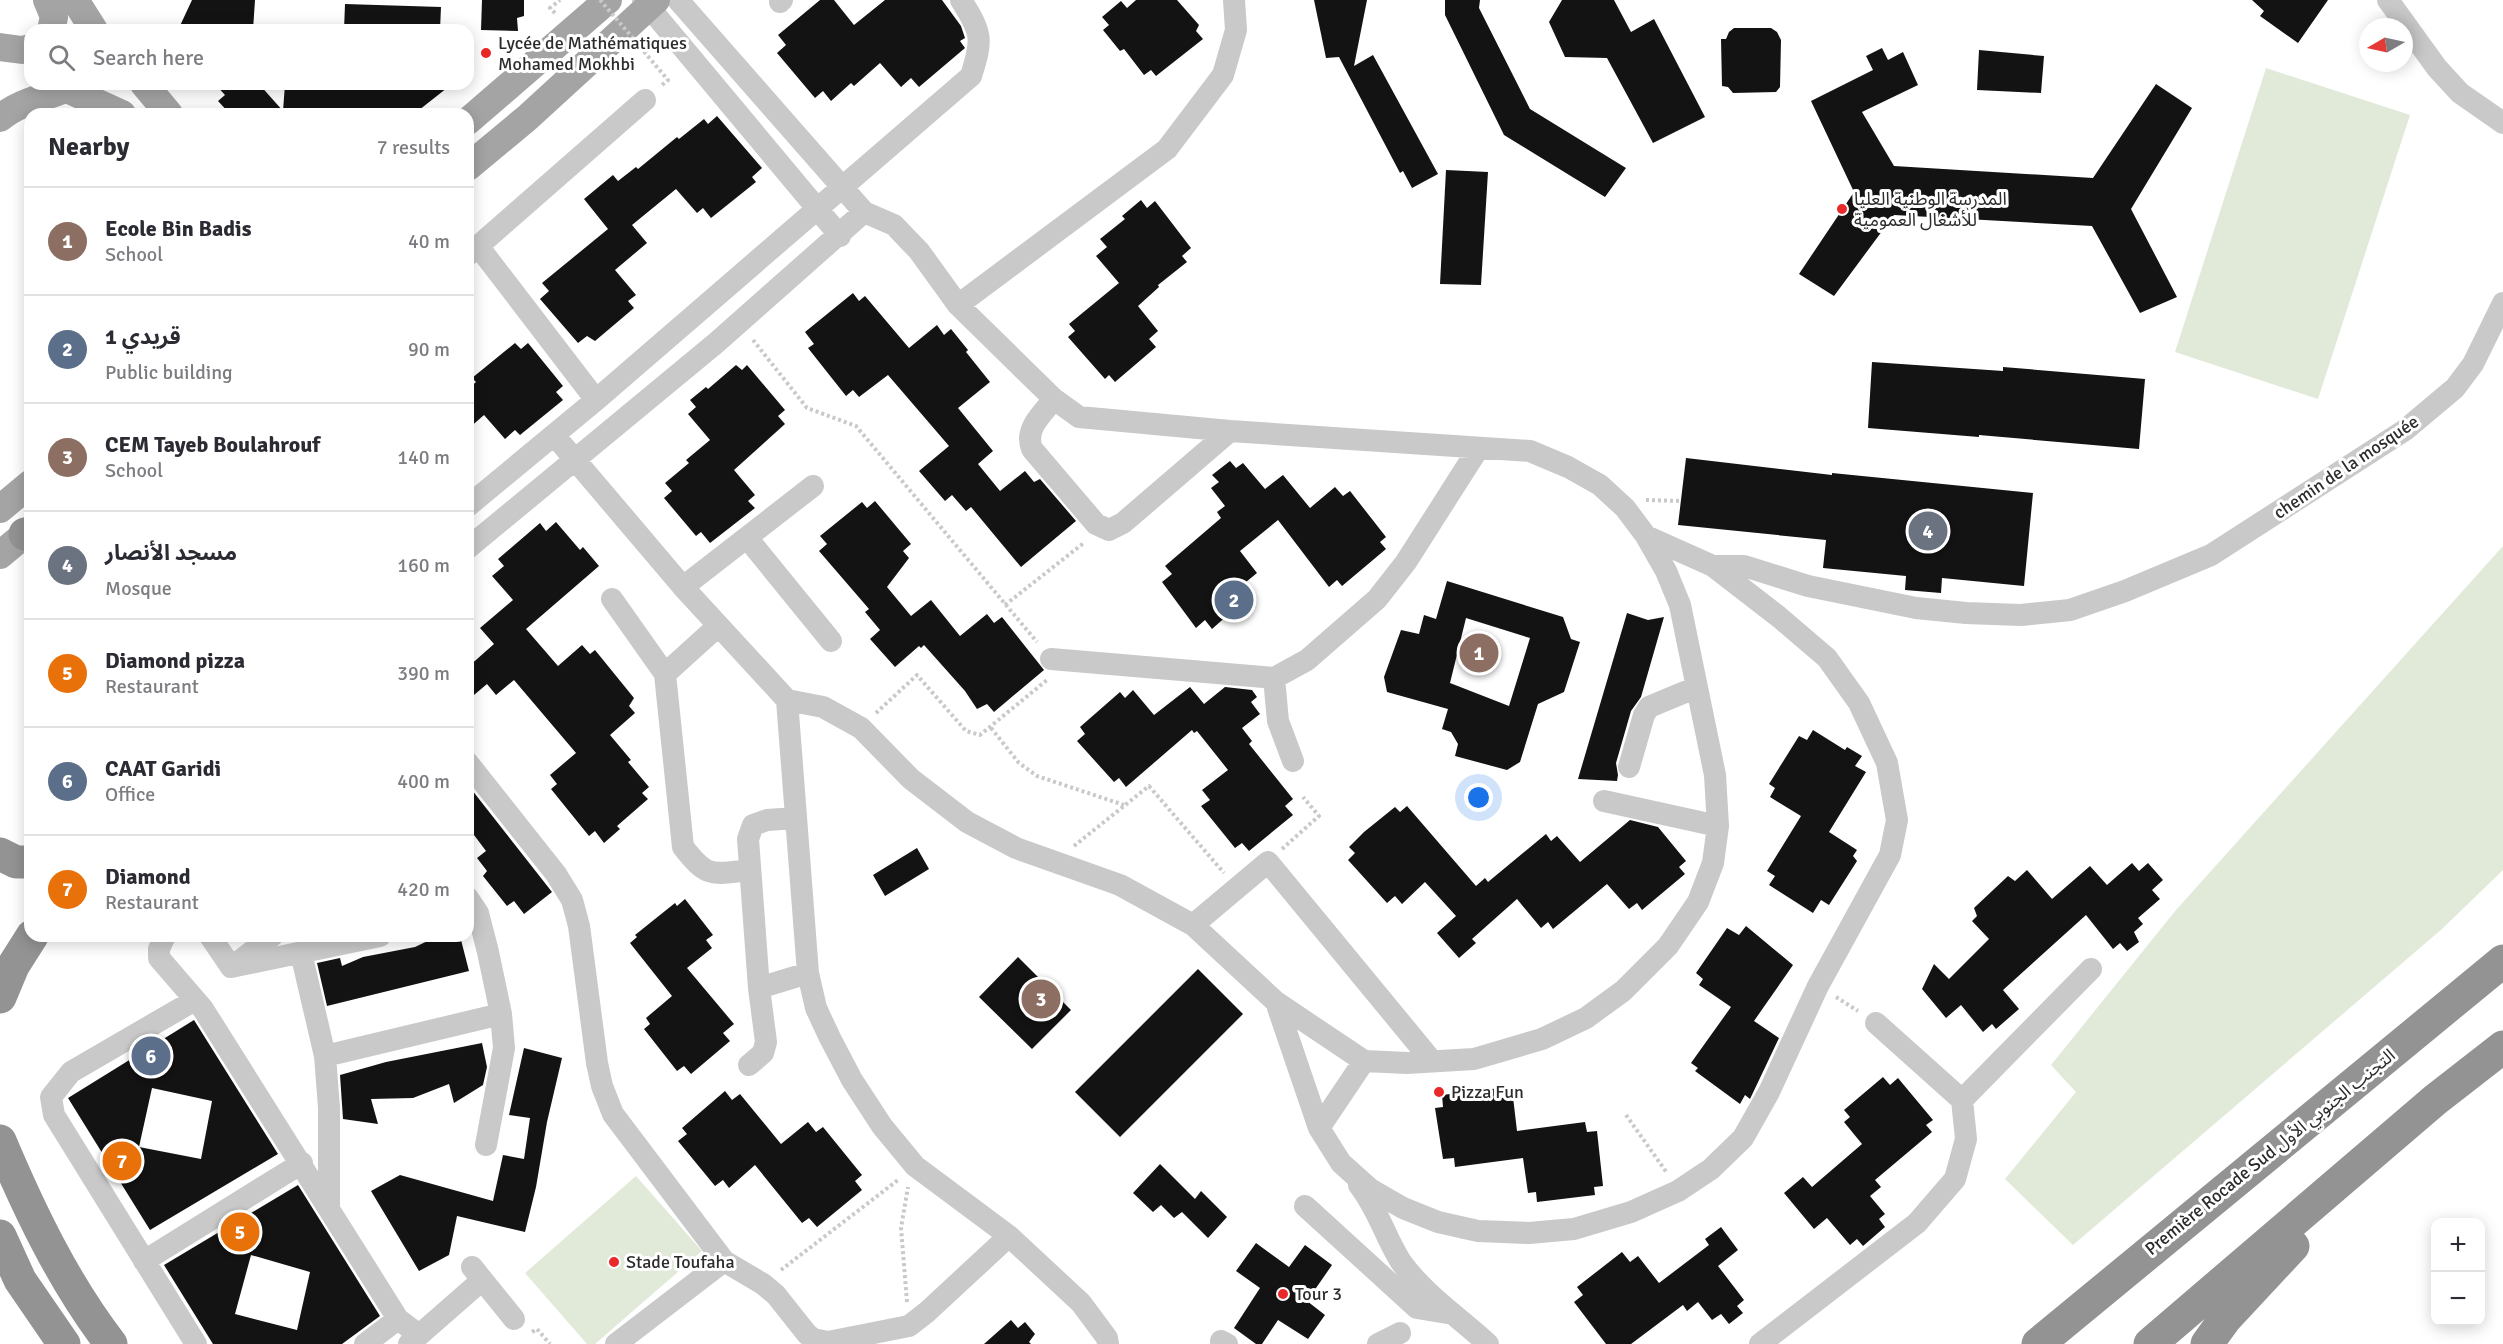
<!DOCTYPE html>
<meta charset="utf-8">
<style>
body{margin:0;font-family:Signika,"Noto Sans Arabic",sans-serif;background:#f7f7f7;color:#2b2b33}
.controls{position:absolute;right:18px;bottom:18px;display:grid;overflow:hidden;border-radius:12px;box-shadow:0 3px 15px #0003}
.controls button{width:54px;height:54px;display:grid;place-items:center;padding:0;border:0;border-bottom:2px solid #e1e1e2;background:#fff;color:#2b2b33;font:30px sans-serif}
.compass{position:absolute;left:2359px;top:18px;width:54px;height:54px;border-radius:50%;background:#fff;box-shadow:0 3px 15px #0003;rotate:261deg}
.you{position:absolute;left:1479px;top:798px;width:21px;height:21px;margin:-15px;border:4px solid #fff;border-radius:50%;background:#1a73e8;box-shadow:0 0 0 9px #1a73e833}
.badge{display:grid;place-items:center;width:39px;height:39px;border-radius:50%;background:#e92829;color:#fff;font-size:20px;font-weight:700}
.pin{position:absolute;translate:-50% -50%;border:3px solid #fff;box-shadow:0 2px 6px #0006}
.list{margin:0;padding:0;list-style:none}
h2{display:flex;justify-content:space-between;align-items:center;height:78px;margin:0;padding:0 24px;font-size:26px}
h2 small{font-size:20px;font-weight:400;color:#7c7c81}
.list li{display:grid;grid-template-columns:39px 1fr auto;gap:18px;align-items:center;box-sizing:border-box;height:108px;padding:0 24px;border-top:2px solid #e1e1e2}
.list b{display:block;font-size:22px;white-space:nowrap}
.list p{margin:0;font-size:20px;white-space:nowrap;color:#7c7c81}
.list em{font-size:20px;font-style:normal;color:#7c7c81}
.icon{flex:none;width:33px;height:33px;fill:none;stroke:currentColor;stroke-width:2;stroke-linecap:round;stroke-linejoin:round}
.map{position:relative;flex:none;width:2503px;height:1344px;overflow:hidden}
.search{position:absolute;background:#fff;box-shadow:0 3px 15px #0003;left:24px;top:24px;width:450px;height:66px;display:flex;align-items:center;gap:15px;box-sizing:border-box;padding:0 21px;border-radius:18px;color:#7c7c81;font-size:22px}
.panel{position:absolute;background:#fff;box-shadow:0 3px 15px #0003;left:24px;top:108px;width:450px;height:834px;border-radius:18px}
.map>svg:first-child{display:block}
.green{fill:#e1ead9}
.building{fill:#131313;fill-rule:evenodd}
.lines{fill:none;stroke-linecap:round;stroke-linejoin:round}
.path{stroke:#c9c9c9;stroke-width:4;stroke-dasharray:3 3;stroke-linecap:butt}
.minor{stroke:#c9c9c9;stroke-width:22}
.major{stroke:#a4a4a4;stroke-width:28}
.highway{stroke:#939393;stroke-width:33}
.path-bridge{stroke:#c9c9c9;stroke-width:4;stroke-dasharray:3 3;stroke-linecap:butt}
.poi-dot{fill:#e92829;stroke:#fff;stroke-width:2}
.labels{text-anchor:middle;stroke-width:6;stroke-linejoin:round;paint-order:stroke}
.poi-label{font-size:18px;fill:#2c2c2c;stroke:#fff;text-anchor:start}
.street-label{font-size:18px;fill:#2c2c2c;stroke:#fff}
</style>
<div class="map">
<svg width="2503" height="1344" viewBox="0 0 2503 1344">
<rect width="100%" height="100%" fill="#fff"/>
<!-- green -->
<path class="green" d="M2266,68L2410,115L2318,399L2175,352Z
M2503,546V870L2442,929L2073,1245L2005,1179L2076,1092L2051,1065L2176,910Z
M636,1176L702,1251L595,1344H587L525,1273Z"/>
<!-- building -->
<path class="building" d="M192,0H255L253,30H178Z
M482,0H524V16L517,18L518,31L481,30Z
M820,0H834L854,25L885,0H942L961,26L965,38L960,41L965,48L919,87L911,78L901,87L880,63L854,86L851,83L831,101L823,91L815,98L777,53L786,45L778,35Z
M1136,0H1177L1199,25L1196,31L1203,39L1156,76L1151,70L1144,75L1124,49L1120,51L1103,30L1109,25L1102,17L1121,1L1127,8Z
M1314,0H1367L1354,66L1373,55L1438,174L1412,188L1403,171L1400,173L1339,57L1326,58Z
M1445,0H1480L1479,8L1530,109L1626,168L1605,197L1504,135L1445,15Z
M1562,0H1614L1631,32L1654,19L1705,117L1653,143L1607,58L1565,57L1549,22Z
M2252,0H2328L2298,43L2260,16L2264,11Z
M345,4L441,7L440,30H344Z
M1734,28H1771L1777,32L1781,40L1780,87L1776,92L1733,93L1728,87L1722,86L1721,39H1726L1729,32Z
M1882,48L1888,60L1903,52L1918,85L1862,112L1894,166L2093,178L2156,84L2192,108L2131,209L2177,297L2140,313L2092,226L1894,215L1834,296L1799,274L1854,192L1811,101L1873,70L1866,56Z
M1979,50L2044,56L2041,93L1977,90Z
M215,84H259L283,111L285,84H452L414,114H230L218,101L225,95Z
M717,116L762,168L752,177L756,182L711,218L703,208L697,213L676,189L632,225L647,243L615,270L636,295L628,301L634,308L595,341L587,336L578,343L540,299L549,291L542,283L608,229L584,199L613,175L618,181L636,167L638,169L677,137L679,139L704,119L708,124Z
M1446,170L1488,172L1481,285L1440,284Z
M1141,200L1147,208L1155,201L1191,248L1182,256L1187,262L1158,285L1159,287L1138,306L1158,331L1149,339L1156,347L1115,382L1109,375L1105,379L1068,337L1075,331L1069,324L1119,283L1096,256L1107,247L1100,239L1125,219L1122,216Z
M853,293L859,301L865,296L909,348L937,325L944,335L951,329L968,350L966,352L990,382L958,408L993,451L978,464L1000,491L1025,471L1034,482L1040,479L1076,521L1021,567L971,507L966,511L952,495L945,501L919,471L949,446L888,375L859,397L853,390L846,396L808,348L814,344L805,332Z
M515,343L521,349L528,343L563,386L556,392L563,400L520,435L515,430L505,439L484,415L468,429V389L476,382L472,378Z
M1872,362L2003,371V367L2145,379L2139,449L1979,435V437L1868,428Z
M736,365L742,370L747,365L785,410L778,416L785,424L734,470L755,495L748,501L755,508L710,543L701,532L696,536L664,498L672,491L665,483L689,463L686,460L710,440L688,414L696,407L690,400L706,387L708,389Z
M1686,458L1832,475V473L2033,493L2024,586L1942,578L1941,593L1905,590L1906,576L1823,568L1826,540L1678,525Z
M1230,461L1236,468L1243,463L1265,489L1283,475L1310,508L1335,487L1343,496L1350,491L1386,537L1380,542L1386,549L1342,586L1337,580L1329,587L1278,520L1240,551L1257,573L1246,582L1254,592L1212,629L1205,620L1196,628L1162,582L1172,574L1165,566L1221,518L1217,512L1225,506L1211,488L1219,482L1212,475Z
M875,501L911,544L903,551L909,558L887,587L911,616L931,600L960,636L987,614L994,623L1002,617L1044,670L994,712L987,704L977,709L965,691L924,645L921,648L919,646L895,667L870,639L880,630L865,612L869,609L819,551L827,544L820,536L862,502L867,508Z
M556,522L580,550L583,547L599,566L526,629L558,666L582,645L590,654L595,650L634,698L629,706L635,713L610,735L631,760L628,762L649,787L642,793L648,799L617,826L620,829L604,843L595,831L589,836L551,789L557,784L550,775L576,753L514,680L496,695L487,684L468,700V667L494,644L480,628L513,600L492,576L504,566L498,559L540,523L546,531Z
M1447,581L1563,617L1571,639L1580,642L1564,692L1538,704L1520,762L1507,770L1455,756L1458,744L1451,732L1442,729L1448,709L1387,692L1384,677L1401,630L1419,634L1424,615L1436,619ZM1466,618L1530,638L1509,706L1450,683Z
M1627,613L1648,620L1664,617L1641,697L1631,711L1616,763L1618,775L1617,781L1578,779Z
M1190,687L1204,704L1225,687L1252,690L1257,697L1251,702L1260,714L1242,728L1252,741L1249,744L1293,799L1285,806L1293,815L1249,851L1242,843L1235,848L1201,806L1210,800L1202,790L1228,770L1197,731L1194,733L1192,730L1126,787L1119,778L1114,782L1077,741L1085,734L1080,727L1120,692L1125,698L1133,690L1154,715Z
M1813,730L1845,750L1847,747L1862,756L1855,766L1866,772L1829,832L1857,850L1853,856L1857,861L1829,905L1821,900L1813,913L1769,885L1775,876L1767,871L1801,816L1770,797L1775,788L1769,784L1799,736L1807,740Z
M468,785L552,892L524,914L514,901L507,906L483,876L487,871L477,858L486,851L468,827Z
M1407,806L1476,886L1485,878L1488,882L1546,834L1551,841L1557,836L1580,862L1630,820L1658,827L1686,861L1679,867L1685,874L1642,910L1637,903L1629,909L1607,884L1553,929L1548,922L1541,928L1517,899L1472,939L1476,943L1459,958L1437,933L1456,916L1425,882L1402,904L1395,896L1387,903L1348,860L1355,853L1349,847L1364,832L1395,807L1400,812Z
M917,848L929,869L885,896L873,875Z
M2132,863L2139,871L2148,863L2163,880L2152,890L2160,899L2138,918L2143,924L2134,932L2139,942L2127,951L2120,943L2113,949L2086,915L2003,990L2019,1009L1996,1029L1992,1024L1983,1032L1961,1005L1946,1018L1922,989L1934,964L1949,979L1989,939L1972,921L1977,916L1974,908L2008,876L2015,881L2027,870L2052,899L2090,866L2107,885Z
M685,899L713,935L706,940L712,948L687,968L734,1024L723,1033L730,1041L691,1074L684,1066L677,1071L644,1029L650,1024L646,1018L672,996L630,943L637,937L635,935L675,903L677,906Z
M1746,926L1793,965L1754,1021L1779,1038L1750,1099L1745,1095L1740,1104L1695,1071L1698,1068L1691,1063L1731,1007L1699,985L1703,979L1696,973L1727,928L1739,935Z
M438,936H460L469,971L327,1006L317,963L340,958L342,966L363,957L415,947Z
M1018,957L1071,1010L1032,1049L979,997Z
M1198,969L1243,1014L1120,1137L1075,1092Z
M194,1020L278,1154L150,1230L68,1098ZM152,1088L212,1101L201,1159L139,1147Z
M482,1043L487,1067L483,1085L454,1103L449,1084L413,1098L371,1099L378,1124L343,1119L340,1075L386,1062Z
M524,1048L562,1058L547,1122L536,1187L525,1232L457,1216L449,1255L419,1271L371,1191L400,1175L493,1201L503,1155L524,1159L530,1118L509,1115Z
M1883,1077L1890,1085L1898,1078L1933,1120L1926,1125L1932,1132L1875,1180L1881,1187L1870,1196L1885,1214L1879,1219L1885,1227L1863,1246L1857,1239L1850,1245L1827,1218L1814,1229L1784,1193L1803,1177L1812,1187L1862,1144L1844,1122L1850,1117L1844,1110Z
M1500,1088L1501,1098L1513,1097L1517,1131L1585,1122L1587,1132L1597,1131L1603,1186L1594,1187L1595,1195L1537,1202L1536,1192L1528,1193L1523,1158L1455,1167L1454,1158L1443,1159L1435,1108L1443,1107L1442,1095Z
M725,1091L732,1100L740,1094L781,1144L808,1122L816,1132L823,1127L862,1175L855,1181L862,1190L817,1227L809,1218L802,1223L755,1165L729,1188L723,1180L715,1186L678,1141L687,1134L682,1128Z
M1160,1164L1195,1199L1201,1191L1227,1217L1208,1238L1182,1212L1174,1218L1161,1205L1153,1212L1133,1193Z
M298,1185L380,1316L342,1344H213L164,1265ZM251,1255L310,1272L297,1330L235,1314Z
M1721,1227L1738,1250L1718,1266L1744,1300L1737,1306L1743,1313L1729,1324L1721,1314L1712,1320L1698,1302L1687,1311L1683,1305L1631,1344H1606L1574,1302L1583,1295L1577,1287L1622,1252L1630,1262L1638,1256L1659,1283L1709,1245L1705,1239Z
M1256,1243L1289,1267L1305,1245L1332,1265L1307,1301L1325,1315L1308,1339L1278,1320L1262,1344H1256L1234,1328L1260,1288L1236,1271Z
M1011,1320L1018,1328L1025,1322L1035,1334L1029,1342L1031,1344H984Z"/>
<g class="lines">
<!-- path -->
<path class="path" d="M555,13L550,8L560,0
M640,47L668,80L661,86
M753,340L807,408L856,426L1037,642
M1646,500L1681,501
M1005,605L1085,542
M876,713L917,675L966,731L980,735L1047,680
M991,728L1019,763L1037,776L1124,805
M1074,846L1149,786L1224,873
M1282,849L1319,816L1303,797
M1836,997L1858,1011
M1626,1115L1667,1173
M781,1270L898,1180
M907,1302L901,1228L908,1187
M532,1332L537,1329L550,1344"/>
<!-- minor -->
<path class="minor" d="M643,0L840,236
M2388,0L2437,68L2460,93L2503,123
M780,2L782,0
M478,246L596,400
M468,255L645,100
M958,305L1167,149L1223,75L1236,30L1234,0
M1054,399C1042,414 1024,429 1032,449L1096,524L1109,530L1123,523L1230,431
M554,435L683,587L787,700L823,707L861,728L911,779L967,822L1016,848L1120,885L1193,925L1276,1002L1364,1061L1407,1063L1474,1059L1542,1039L1586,1018L1623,991L1668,946L1698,902L1713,863L1718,826L1715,775L1680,605L1666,571L1646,536L1625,508L1600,485L1568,467L1530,451L1230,431L1079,417L1054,399L958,305L919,251L894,225L864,212L678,0
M468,506L596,400L971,76C983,39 982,33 961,0
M748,539L831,641
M468,548L716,343L864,212
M1713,566H1744L1808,586L1916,608L1966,613L2021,615L2070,610L2125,591L2211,555L2405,430L2455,388L2473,364L2503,303
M683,587L813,486
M612,599L665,674L683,847C708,879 712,874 750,870
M1051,659L1274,678L1307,660L1377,599L1406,562L1478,449
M665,674L718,626
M1274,678L1278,721L1293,761
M787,700L808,973L816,1008L830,1038L852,1080L882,1126L915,1166L1009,1236L1081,1303L1107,1338L1108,1344
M468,763L556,874L572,900L579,926L597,1063L602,1086L613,1114L724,1261L763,1284L776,1295L807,1334L813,1339L828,1342L909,1326L927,1312L1009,1236
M1629,767L1644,715L1649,707L1697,687
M1604,801L1718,826
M468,898L478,913L488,952L501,1014L504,1048L486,1145
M1193,925L1268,862L1432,1061
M165,936L159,949V958L203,1009L398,1319L419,1335
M210,936L231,967L380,936
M301,953L325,1056L329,1108V1207
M237,963L272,936
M759,988L808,973
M195,1000L71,1072L51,1097L54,1115L196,1344
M1276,1002L1319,1128L1341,1163L1370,1189L1403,1208L1438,1222L1478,1231L1529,1233L1574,1229L1631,1212L1678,1191L1711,1169L1743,1138L1769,1092L1818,986L1890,855L1897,820L1887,763L1859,703L1827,658L1779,617L1713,566L1646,536
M325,1056L501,1014
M749,1065L763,1053L766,1042L759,988L748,839L753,825L767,820L796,818
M1962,1100L2091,969
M1319,1128L1364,1061
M1359,1185C1379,1211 1385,1237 1401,1262C1424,1294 1460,1318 1488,1344
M1305,1206L1417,1308L1453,1314
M144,1261L302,1163
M472,1267L514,1319
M1221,1341L1227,1344
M365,1344L398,1319
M409,1344L481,1281
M616,1344L724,1261
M1378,1344L1400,1333
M1760,1344L1917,1223L1955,1179L1966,1139L1962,1100L1876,1023"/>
<!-- major -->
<path class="major" d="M47,0L54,17L51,30
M75,0L94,30
M0,47L22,50L30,48
M144,84L169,114
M67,89L122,114
M0,118C23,99 51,97 77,84
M468,121L608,0
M468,167L527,118L656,0
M0,509L30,484
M0,555L30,530"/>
<!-- highway -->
<path class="highway" d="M25,534H30
M0,854L16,862H30
M0,997L13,966L32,936
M0,1141C30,1212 64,1283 111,1344
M0,1236L20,1280L64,1344
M2038,1344L2503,961
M2150,1344L2435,1100L2503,1047
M2207,1344L2225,1319L2293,1246"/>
<!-- path-bridge -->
<path class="path-bridge" d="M600,0L638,44"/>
</g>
<!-- markers -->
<g class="poi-dot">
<circle cx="486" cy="53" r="6"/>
<circle cx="1842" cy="209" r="6"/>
<circle cx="1439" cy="1092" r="6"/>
<circle cx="614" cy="1262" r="6"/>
<circle cx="1283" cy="1294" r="6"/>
</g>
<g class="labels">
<!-- poi labels -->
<g class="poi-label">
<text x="498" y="49">Lycée de Mathématiques<tspan x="498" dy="21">Mohamed Mokhbi</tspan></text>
<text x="1854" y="205">المدرسة الوطنية العليا<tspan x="1854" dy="21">للأشغال العمومية</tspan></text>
<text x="1451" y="1098">Pizza Fun</text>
<text x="626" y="1268">Stade Toufaha</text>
<text x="1295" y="1300">Tour 3</text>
</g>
<!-- street labels -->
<g class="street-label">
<text transform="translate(2346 467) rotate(-34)" y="6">chemin de la mosquée</text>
<text transform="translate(2270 1152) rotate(-39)" y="6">Première Rocade Sud التجنب الجنوبي الأول</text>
</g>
</g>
</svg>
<div class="controls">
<button>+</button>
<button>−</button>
</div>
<svg class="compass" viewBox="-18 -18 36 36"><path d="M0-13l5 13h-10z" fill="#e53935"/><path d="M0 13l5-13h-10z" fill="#7c7c81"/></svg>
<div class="you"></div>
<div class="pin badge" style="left:1479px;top:653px;background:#8d6e63">1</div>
<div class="pin badge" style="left:1234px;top:600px;background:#5c6f8a">2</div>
<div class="pin badge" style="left:1041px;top:999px;background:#8d6e63">3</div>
<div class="pin badge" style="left:1928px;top:531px;background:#6b7280">4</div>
<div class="pin badge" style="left:240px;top:1232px;background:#e8710a">5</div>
<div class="pin badge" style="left:151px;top:1056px;background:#5c6f8a">6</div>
<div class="pin badge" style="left:122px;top:1161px;background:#e8710a">7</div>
<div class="search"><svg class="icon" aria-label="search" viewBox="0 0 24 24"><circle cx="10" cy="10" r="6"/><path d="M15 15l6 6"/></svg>Search here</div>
<section class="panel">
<h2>Nearby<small>7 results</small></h2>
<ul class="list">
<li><span class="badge" style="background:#8d6e63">1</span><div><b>Ecole Bin Badis</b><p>School</p></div><em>40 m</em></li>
<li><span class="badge" style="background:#5c6f8a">2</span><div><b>قريدي 1</b><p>Public building</p></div><em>90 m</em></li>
<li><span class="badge" style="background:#8d6e63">3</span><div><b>CEM Tayeb Boulahrouf</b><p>School</p></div><em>140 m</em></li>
<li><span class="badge" style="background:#6b7280">4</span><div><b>مسجد الأنصار</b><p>Mosque</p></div><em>160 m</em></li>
<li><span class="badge" style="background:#e8710a">5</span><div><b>Diamond pizza</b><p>Restaurant</p></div><em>390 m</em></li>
<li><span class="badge" style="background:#5c6f8a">6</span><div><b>CAAT Garidi</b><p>Office</p></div><em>400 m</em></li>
<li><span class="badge" style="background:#e8710a">7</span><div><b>Diamond</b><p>Restaurant</p></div><em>420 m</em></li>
</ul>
</section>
</div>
